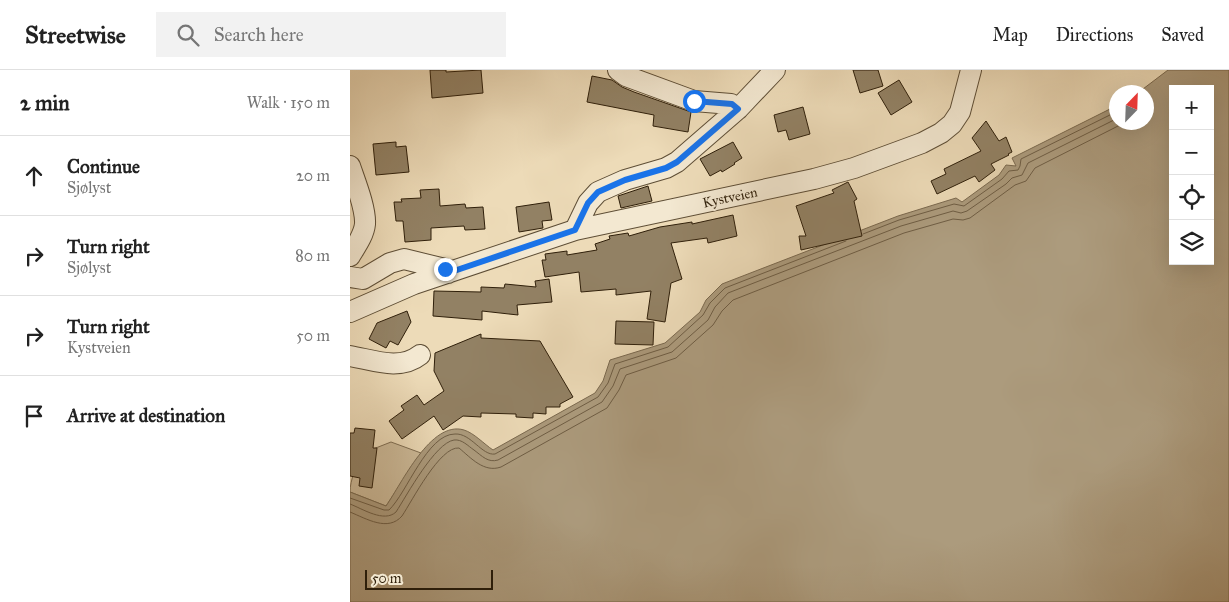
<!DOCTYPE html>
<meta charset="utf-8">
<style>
body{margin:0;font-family:"IM FELL Great Primer",serif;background:#f2f2f2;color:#222}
.controls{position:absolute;right:15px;top:15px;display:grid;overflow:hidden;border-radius:0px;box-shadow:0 5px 20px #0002}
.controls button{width:45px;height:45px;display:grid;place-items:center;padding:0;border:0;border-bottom:1px solid #e0e0e0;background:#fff;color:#222;font:25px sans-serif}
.compass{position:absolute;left:759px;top:15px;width:45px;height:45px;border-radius:50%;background:#fff;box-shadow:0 5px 20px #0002;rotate:23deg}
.scale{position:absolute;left:15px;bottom:12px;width:128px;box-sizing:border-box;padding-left:5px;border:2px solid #2f1f0a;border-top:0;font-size:14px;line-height:18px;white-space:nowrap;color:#2f1f0a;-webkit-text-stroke:4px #f3e8d1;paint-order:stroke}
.stop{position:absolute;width:15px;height:15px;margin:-11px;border:4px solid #1a73e8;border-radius:50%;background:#fff}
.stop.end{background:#1a73e8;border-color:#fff;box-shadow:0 1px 5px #0008}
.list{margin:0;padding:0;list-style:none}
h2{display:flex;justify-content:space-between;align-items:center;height:65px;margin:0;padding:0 20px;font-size:21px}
h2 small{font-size:16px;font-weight:400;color:#767676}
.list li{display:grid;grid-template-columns:32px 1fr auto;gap:15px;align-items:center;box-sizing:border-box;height:80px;padding:0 20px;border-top:1px solid #e0e0e0}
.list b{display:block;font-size:19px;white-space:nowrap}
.list p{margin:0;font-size:16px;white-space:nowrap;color:#767676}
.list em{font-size:16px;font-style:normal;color:#767676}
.icon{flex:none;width:28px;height:28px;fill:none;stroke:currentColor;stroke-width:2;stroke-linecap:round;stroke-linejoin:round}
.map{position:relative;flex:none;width:879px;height:532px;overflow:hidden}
header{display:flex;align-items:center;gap:30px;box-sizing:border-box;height:70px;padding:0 25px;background:#fff;border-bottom:1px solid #e0e0e0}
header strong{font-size:24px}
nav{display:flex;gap:28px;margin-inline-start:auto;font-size:18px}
.search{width:350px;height:45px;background:#f2f2f2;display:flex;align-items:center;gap:12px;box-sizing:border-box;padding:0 18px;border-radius:0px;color:#767676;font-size:19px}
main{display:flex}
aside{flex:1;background:#fff}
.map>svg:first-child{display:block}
.green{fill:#cdbb9a;stroke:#7e6d52}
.water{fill:#ac9b7d;stroke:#7a694f;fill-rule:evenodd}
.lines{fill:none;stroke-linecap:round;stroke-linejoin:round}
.shore{stroke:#6e5d44;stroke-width:1}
.building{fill:#928164;stroke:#2f1f0a}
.minor-casing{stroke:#5e4e36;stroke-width:22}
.minor{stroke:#f3e8d1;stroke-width:20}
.route{stroke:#1a73e8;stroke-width:6}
.labels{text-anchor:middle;stroke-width:4;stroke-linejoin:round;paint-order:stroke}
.street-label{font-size:14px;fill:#2f1f0a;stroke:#f3e8d1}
</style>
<header>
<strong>Streetwise</strong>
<div class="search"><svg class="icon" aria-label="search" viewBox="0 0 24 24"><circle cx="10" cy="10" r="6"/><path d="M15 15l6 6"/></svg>Search here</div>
<nav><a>Map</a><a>Directions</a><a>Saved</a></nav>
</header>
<main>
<aside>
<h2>2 min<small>Walk · 150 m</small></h2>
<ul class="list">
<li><svg class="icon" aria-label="ahead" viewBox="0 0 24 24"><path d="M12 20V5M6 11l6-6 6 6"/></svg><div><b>Continue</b><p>Sjølyst</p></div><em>20 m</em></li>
<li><svg class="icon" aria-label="right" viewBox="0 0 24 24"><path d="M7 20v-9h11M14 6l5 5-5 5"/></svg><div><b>Turn right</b><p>Sjølyst</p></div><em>80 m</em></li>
<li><svg class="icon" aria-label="right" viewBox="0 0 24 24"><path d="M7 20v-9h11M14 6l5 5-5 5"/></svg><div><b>Turn right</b><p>Kystveien</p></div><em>50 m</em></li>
<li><svg class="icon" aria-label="arrive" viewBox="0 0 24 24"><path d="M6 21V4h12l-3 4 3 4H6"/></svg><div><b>Arrive at destination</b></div></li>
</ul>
</aside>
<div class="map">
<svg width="879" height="532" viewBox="0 0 879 532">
<rect width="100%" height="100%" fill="#eddbb8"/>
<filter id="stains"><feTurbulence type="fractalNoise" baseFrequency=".004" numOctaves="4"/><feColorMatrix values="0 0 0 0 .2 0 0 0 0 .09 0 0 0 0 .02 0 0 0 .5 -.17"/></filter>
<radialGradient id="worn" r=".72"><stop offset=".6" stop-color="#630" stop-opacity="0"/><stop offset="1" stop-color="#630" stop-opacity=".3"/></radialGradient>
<!-- green -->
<path class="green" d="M41,372L71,383L36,436L0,422C0,409 7,398 8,385Z"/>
<!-- water -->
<path class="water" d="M818,0H879V532H0V422L36,436C52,413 81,350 114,360C124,363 134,374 143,380L245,323L253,311L260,290L315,273L350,242L356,230L372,214L548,146L606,128L612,132L649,105L656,95L666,96L662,88L766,36V52H796V22H789ZM823,19H860V191H823Z"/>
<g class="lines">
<!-- shore -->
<path class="shore" d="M513,164L549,150L604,134L614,136L652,109L659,101L668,100L670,96L671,89L766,42
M0,428L34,440H39C57,423 77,364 105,364C121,363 132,386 145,384L248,327L258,313L265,294L318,277L353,245L360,233L375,218L496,171
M0,434C13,439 34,453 46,442C57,425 85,373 104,370C112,369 118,376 124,380C132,386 138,393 148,390L252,332L263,316L270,299L322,282L358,250L365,237L378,223L551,156L603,141L611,143L617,141L656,114L662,108L672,105L678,93L766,49
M0,442C17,449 38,462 52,446C62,431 90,376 109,378C121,388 134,403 151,397L257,338L269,320L276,305L326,288L363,255L372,241L383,230L554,163L603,149L613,150L620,148L665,115L676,111L685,98L776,52"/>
</g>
<!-- building -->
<path class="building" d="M80,0H96V2L131,0L133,23L82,28Z
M503,0H528L533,16L510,23Z
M242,6L262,10L272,17L284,22L341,42L338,62L303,56L304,45L237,32Z
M549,10L562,32L541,45L528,23Z
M453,37L460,64L439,70L436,60L428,62L424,45Z
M636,51L649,71L656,67L662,82L658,84L659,85L641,94L645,100L629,112L625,106L587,124L581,111L596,104L594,99L631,81L622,68Z
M46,72V77L56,76L59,102L26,105L23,74Z
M383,72L392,88L384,93L385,94L372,102L371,100L360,106L350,89Z
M498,112L507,129L504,131L512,166L451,180L449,166H456L446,136L484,123L482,120Z
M298,116L302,131L271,138L268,126Z
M89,119L90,136L115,134L116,138L133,137L135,159L115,160L114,156L81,158V170L55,172L53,151H46L44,132H52L51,129L71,128L70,120Z
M199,132L202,150L192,151L193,158L169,162L166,137Z
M383,145L387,166L358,173L357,168L321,173L332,209L321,213L315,252L297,249L301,221L266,225V219L231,222L229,202L195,207L192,190H196L195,184L217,181V185L247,180L245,174L260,169L259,166L278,163L279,166L310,157L342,152V154Z
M199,209L202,232L167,235L168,245L132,241V250L83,246L84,221L131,222V217L154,218L155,214L186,217L185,211Z
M57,241L61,252L48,275L40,271L36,278L19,269L27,253Z
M266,251L304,252L303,275L265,274Z
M131,264V268L190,271L223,327L210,334V337H196V344L183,343V348L166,347V344L131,343V347L113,346L93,360L84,346L52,369L39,351L54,340L51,336L67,325L74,335L94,321L84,301L85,283Z
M5,358L25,360L23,378H27L22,418L9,416L10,408L0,406V363H4Z"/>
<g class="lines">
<!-- minor casing -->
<g class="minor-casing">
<path id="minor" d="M268,0L276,6L344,31L381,34L388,39
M0,96C5,111 16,138 15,154C14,165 6,176 0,186
M225,160L238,133L248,122L275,110L316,98L327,92L388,39L425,0
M0,207L13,209L40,193L54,189L95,199L98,203
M0,242L64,214L225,160L464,109L504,98L572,73L591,63L602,54L610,42L621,0
M0,286C23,290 50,301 70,285"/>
</g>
<!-- minor -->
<use href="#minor" class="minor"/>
</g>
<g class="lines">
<!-- route -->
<path class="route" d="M95,199L98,203L225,160L238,133L248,122L275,110L316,98L327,92L388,39L382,34L344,31"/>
</g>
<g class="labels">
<!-- street labels -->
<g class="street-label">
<text transform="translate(380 127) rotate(-12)" y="5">Kystveien</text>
</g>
</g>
<rect width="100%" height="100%" filter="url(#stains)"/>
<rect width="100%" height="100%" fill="url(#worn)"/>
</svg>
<div class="controls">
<button>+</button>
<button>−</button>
<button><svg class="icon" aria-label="locate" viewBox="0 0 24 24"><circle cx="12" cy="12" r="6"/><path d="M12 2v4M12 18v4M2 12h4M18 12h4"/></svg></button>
<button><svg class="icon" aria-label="layers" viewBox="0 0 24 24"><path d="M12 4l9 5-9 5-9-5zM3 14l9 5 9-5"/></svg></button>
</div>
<svg class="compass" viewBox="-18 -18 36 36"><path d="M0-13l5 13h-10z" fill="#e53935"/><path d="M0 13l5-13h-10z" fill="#767676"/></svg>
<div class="scale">50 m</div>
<div class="stop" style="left:344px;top:31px"></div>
<div class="stop end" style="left:95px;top:199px"></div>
</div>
</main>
